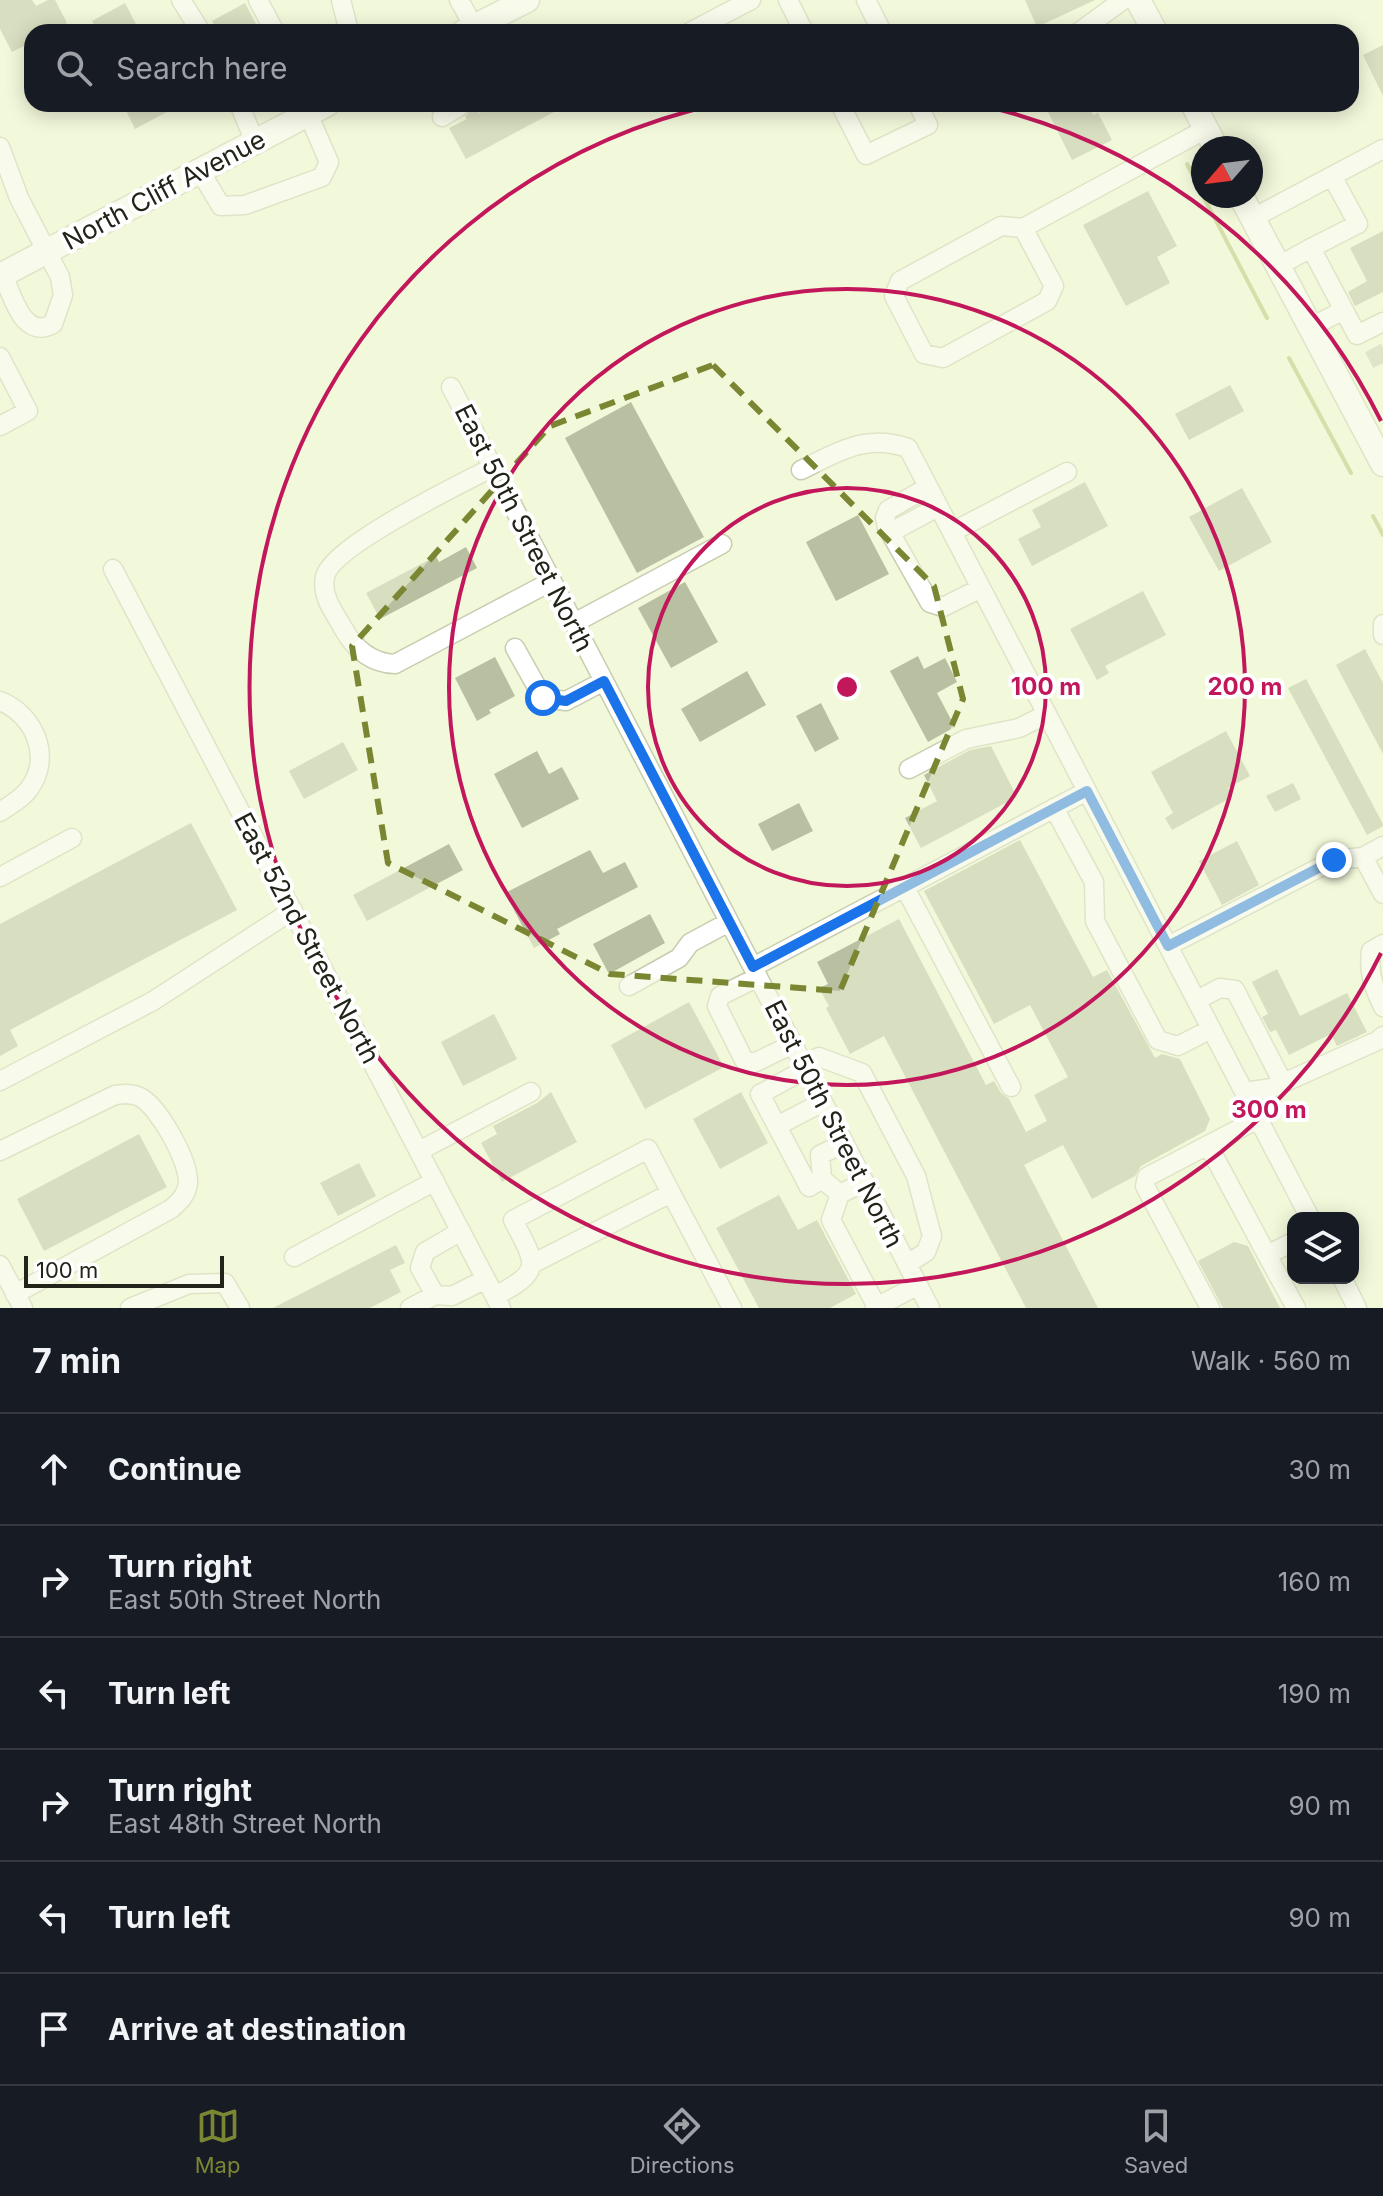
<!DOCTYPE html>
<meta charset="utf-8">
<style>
body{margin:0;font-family:Inter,sans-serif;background:#20242c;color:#f1f3f6}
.controls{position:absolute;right:24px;bottom:24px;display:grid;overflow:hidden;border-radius:16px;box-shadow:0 4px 20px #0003}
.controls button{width:72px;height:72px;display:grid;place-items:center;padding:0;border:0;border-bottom:2px solid #363941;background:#171b24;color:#f1f3f6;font:40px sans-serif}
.compass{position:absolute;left:1191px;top:136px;width:72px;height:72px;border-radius:50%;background:#171b24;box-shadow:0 4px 20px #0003;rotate:242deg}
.scale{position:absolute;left:24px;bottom:20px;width:200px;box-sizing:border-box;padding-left:8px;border:4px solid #222419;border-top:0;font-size:22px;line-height:28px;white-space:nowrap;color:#222419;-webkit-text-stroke:6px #fff;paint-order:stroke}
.stop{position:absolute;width:24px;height:24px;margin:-18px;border:6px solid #1a73e8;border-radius:50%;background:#fff}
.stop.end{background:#1a73e8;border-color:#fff;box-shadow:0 2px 8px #0008}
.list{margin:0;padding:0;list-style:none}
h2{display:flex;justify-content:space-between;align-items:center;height:104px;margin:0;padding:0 32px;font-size:34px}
h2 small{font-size:26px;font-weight:400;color:#9ea1a6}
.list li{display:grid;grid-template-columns:52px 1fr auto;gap:24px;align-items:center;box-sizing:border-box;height:112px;padding:0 32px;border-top:2px solid #363941}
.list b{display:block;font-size:30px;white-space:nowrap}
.list p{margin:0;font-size:26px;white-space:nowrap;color:#9ea1a6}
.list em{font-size:26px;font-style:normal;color:#9ea1a6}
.icon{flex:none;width:44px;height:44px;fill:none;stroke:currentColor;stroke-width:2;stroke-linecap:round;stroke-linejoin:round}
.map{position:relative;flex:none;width:1383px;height:1308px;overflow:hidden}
.search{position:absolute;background:#171b24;box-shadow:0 4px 20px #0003;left:24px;right:24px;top:24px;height:88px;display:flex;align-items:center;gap:20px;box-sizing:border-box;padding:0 28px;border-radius:24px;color:#9ea1a6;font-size:30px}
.sheet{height:776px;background:#171b24}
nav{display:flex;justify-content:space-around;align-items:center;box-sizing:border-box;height:112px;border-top:2px solid #363941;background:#171b24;font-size:22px;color:#9ea1a6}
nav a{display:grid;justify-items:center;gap:4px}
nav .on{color:#7b8633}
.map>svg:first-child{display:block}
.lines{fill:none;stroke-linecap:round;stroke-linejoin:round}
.stream{stroke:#b3c06e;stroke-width:4}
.building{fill:#b9bfa1}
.minor-tunnel{stroke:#c8ceb3;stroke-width:18;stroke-dasharray:18 9;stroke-linecap:butt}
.minor-casing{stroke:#c8cdb0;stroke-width:21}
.major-casing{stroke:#c8cdb0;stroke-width:27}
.minor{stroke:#fff;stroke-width:18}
.major{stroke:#fff;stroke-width:24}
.route{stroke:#1a73e8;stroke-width:10}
.marked{fill:none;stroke:#7b8633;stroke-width:6;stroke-dasharray:16 10;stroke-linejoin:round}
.ring{fill:none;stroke:#c2185b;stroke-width:4}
.labels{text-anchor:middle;stroke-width:8;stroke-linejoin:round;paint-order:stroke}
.street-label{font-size:26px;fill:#222419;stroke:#fff}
.centre{fill:#c2185b;stroke:#fff;stroke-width:4}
.ring-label{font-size:24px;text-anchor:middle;font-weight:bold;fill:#c2185b;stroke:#fff;stroke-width:8;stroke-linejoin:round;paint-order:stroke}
</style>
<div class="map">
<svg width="1383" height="1308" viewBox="0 0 1383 1308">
<rect width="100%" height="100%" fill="#f2f8da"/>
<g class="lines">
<!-- stream -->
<path class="stream" d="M1187,164L1203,195
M1203,196L1267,318
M1289,358L1351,473
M1373,516L1383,535"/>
</g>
<!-- building -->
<path class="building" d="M0,0H32L36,6L48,0H55L67,23L50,32H32V42L12,52L0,29Z
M1025,0H1095L1037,27Z
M125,3L140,32H98L92,21Z
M245,3L256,24L242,32H218L212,21Z
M1383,45V96L1363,55Z
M123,104H182L135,129Z
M495,104H569L466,159L449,128L467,119L465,117L475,106L479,113Z
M1044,104H1087L1093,115L1098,113L1112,140L1072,160Z
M1148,191L1177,246L1157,257L1170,283L1126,306L1083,225Z
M1383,231V292L1355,306L1348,292L1367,281L1350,248Z
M1230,385L1244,411L1189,440L1175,414Z
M631,402L704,537L637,573L565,438Z
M1085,482L1108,526L1032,566L1018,539L1041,527L1032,510Z
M1242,488L1272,542L1219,571L1189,517Z
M858,515L889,574L836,601L806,542Z
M466,547L477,568L380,619L366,593L436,556L439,562Z
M685,582L718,642L671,668L638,608Z
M1143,591L1166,635L1105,666L1109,673L1097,680L1070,629Z
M1365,649L1383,683V754L1336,665Z
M918,656L924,669L945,658L957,682L937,693L955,727L928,742L890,671Z
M495,657L515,696L489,710L491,713L477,721L455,678Z
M747,671L766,705L700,742L681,709Z
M1306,679L1383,824V826L1367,835L1288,688Z
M821,703L839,739L815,752L796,716Z
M1226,731L1250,776L1228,788L1232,797L1172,830L1165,818L1173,813L1151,772Z
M343,742L358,770L304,799L289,771Z
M991,746L1017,797L921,848L905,818L937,801L924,775L970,750Z
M537,751L549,774L562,767L579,799L522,828L494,774Z
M1293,783L1301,799L1275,812L1266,796Z
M799,803L813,831L772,851L758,824Z
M191,823L237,910L10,1030L18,1046L0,1056V924Z
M1020,840L1093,977L1107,970L1155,1058L1162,1054L1180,1059L1210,1119L1205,1131L1141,1166L1135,1176L1092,1199L1063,1145L1024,1165L1098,1308H1026L884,1036L850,1054L826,1008L829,1006L819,988L828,984L817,962L899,919L986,1085L994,1081L1001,1093L1009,1099L1026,1132L1047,1121L1034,1095L1068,1077L1030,1005L994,1024L924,891Z
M1237,841L1259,885L1222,905L1199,861Z
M449,844L463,870L367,921L353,895Z
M590,850L603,873L625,862L638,887L557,929L560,934L534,948L505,893Z
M650,914L665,943L609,974L593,944Z
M1277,969L1300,1016L1347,993L1367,1032L1337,1046L1331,1034L1289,1055L1276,1030L1270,1032L1262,1017L1268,1014L1252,982Z
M689,1002L724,1067L645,1109L611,1045Z
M494,1014L517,1059L463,1086L441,1042Z
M551,1092L577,1142L502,1182L481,1143L497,1134L493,1126L537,1103Z
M741,1092L768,1143L720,1169L693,1119Z
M139,1134L167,1187L44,1251L17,1199Z
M359,1163L376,1196L338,1216L320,1183Z
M779,1195L798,1230L817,1220L856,1294L830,1308H759L716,1228Z
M1234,1242L1248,1246L1280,1308H1223L1198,1261Z
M396,1245L405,1263L390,1270L401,1292L370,1308H273Z"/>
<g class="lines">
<!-- minor-tunnel -->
<path class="minor-tunnel" d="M1373,348L1383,367"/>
<!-- minor casing -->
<g class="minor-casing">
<path id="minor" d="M181,0L201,32
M258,0L275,32
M341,0L349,32
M459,0L474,27
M788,0L804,32
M866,0L882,32
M690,32L751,0
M1079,32L1123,0
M239,104L255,142
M840,104L866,155L928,125L918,104
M442,117L463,104
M0,147L19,198L60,277L63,295L53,324C23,340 13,297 3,275
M200,171L221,206L245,205L322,177L329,162L308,114
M1332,176L1358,224L1311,248L1357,335L1383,322
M1253,218L1383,149
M1023,228L1054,286L1047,301L943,358L924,354L894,296L900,281L1001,226L1023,228L1206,129
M1278,266L1311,248
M1311,327L1344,310
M0,357L28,411L0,426
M451,387L930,1308
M493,467C461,484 331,546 325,577C321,596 334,612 343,628C354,648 370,663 395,664L552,581
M801,470C838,452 866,433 908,448L1310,1218
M928,487L888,510L885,518L887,527L930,603L943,607L981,588
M891,532L938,507
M952,532L1067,472
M113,569L501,1308
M574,623L722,544
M1383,624V635
M515,648L543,698L566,701L604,681
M0,701C34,714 53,757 29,789C22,799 10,805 0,812
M909,769L966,739L1019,728L1047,714
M1054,808L1094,882L1095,921L1158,1040L1178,1046L1211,1029
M1383,846L1363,857L1383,894
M0,877L72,838
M904,886L1011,1087
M1383,944L1371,951C1368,973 1374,988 1383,1007
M1168,946L1334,860L1363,857
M753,967L1087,791
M758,977L720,996L717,1006L744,1060L754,1063L793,1044
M629,986L679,958L690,943L729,922
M1197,1000L1220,988L1235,990L1283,1083
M0,1081L153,1001L293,910
M1245,1092L1272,1088L1377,1041L1383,1036
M1258,1119L1208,1145L1267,1255L1293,1242
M777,1126L823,1102
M844,1143L820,1155L822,1179L840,1194L864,1182
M1208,1145L1147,1177L1145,1186L1210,1308
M0,1151L115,1095C124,1094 132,1093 140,1097C159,1107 189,1161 188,1183C187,1195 179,1202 171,1209L15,1294
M419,1151L531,1092
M822,1179L809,1187L760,1094L797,1074L804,1065L819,1057L862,1073L916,1176L932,1236L926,1252L907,1264
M671,1193L732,1308
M840,1194L831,1220L877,1307
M461,1231L425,1252L420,1268L435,1295L452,1296L486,1279
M1267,1255L1296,1308
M294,1257L435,1181
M0,1265L23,1308
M1342,1278L1357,1308
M495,1296C544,1271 536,1264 513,1220L648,1149L671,1193L532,1264
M130,1308L189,1284L225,1283L240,1308
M410,1308L435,1295
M875,1308L918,1285"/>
</g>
<!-- major casing -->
<g class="major-casing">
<path id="major" d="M1138,0L1155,32
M464,32L527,0
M1193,104L1216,148
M1241,196L1383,464
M0,276L327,104"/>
</g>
<!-- minor -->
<use href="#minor" class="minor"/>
<!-- major -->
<use href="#major" class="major"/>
</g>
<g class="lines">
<!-- route -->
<path class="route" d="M543,698L566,701L604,681L753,967L1087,791L1168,946L1334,860"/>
</g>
<!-- marked area -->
<path d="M0 0H1383V1308H0ZM713,365L934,586L963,699L840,991L610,974L388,863L352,646L550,426Z" fill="#f2f8da" fill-opacity=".55" fill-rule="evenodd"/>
<path class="marked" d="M713,365L934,586L963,699L840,991L610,974L388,863L352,646L550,426Z"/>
<!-- distance rings -->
<g class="ring">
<circle cx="847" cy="687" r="199"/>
<circle cx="847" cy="687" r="398"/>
<path d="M1381 953A597 597 0 1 1 718 104M976 104A597 597 0 0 1 1381 421"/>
</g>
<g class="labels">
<!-- street labels -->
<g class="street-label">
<text transform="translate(164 190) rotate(-28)" y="9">North Cliff Avenue</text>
<text transform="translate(524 528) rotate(63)" y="9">East 50th Street North</text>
<text transform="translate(307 938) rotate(62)" y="9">East 52nd Street North</text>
<text transform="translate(834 1124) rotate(63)" y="9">East 50th Street North</text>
</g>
</g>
<circle cx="847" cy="687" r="12" class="centre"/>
<g class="ring-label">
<text x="1046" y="695">100 m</text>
<text x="1245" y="695">200 m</text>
<text x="1269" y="1118">300 m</text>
</g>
</svg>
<div class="controls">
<button><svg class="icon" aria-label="layers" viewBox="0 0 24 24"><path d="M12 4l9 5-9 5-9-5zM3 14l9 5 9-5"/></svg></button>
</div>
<svg class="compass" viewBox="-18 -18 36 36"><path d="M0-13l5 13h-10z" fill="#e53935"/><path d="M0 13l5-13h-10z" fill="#9ea1a6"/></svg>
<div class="scale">100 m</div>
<div class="stop" style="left:543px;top:698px"></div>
<div class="stop end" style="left:1334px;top:860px"></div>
<div class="search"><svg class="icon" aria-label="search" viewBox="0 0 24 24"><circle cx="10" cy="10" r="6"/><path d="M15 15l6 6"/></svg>Search here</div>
</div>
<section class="sheet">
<h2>7 min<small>Walk · 560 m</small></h2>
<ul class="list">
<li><svg class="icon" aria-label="ahead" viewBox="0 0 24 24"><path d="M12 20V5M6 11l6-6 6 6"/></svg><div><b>Continue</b></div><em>30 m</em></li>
<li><svg class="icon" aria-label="right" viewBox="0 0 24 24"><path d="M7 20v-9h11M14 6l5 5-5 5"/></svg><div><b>Turn right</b><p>East 50th Street North</p></div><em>160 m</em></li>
<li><svg class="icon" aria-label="left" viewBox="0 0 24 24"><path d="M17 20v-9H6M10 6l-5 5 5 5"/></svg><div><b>Turn left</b></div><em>190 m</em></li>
<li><svg class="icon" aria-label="right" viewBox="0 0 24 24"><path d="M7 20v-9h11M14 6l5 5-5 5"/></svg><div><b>Turn right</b><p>East 48th Street North</p></div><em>90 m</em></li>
<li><svg class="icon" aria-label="left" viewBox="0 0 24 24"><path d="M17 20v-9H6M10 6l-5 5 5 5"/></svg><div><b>Turn left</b></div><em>90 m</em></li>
<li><svg class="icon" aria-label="arrive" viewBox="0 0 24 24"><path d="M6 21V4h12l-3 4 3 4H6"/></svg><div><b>Arrive at destination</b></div></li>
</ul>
</section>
<nav>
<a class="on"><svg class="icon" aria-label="map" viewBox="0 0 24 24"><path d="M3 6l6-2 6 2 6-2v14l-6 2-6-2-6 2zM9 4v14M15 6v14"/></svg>Map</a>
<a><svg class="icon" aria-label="directions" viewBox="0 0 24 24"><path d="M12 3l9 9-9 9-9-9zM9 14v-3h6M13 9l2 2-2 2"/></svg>Directions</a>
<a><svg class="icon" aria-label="saved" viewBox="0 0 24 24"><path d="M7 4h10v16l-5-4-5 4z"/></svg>Saved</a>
</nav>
